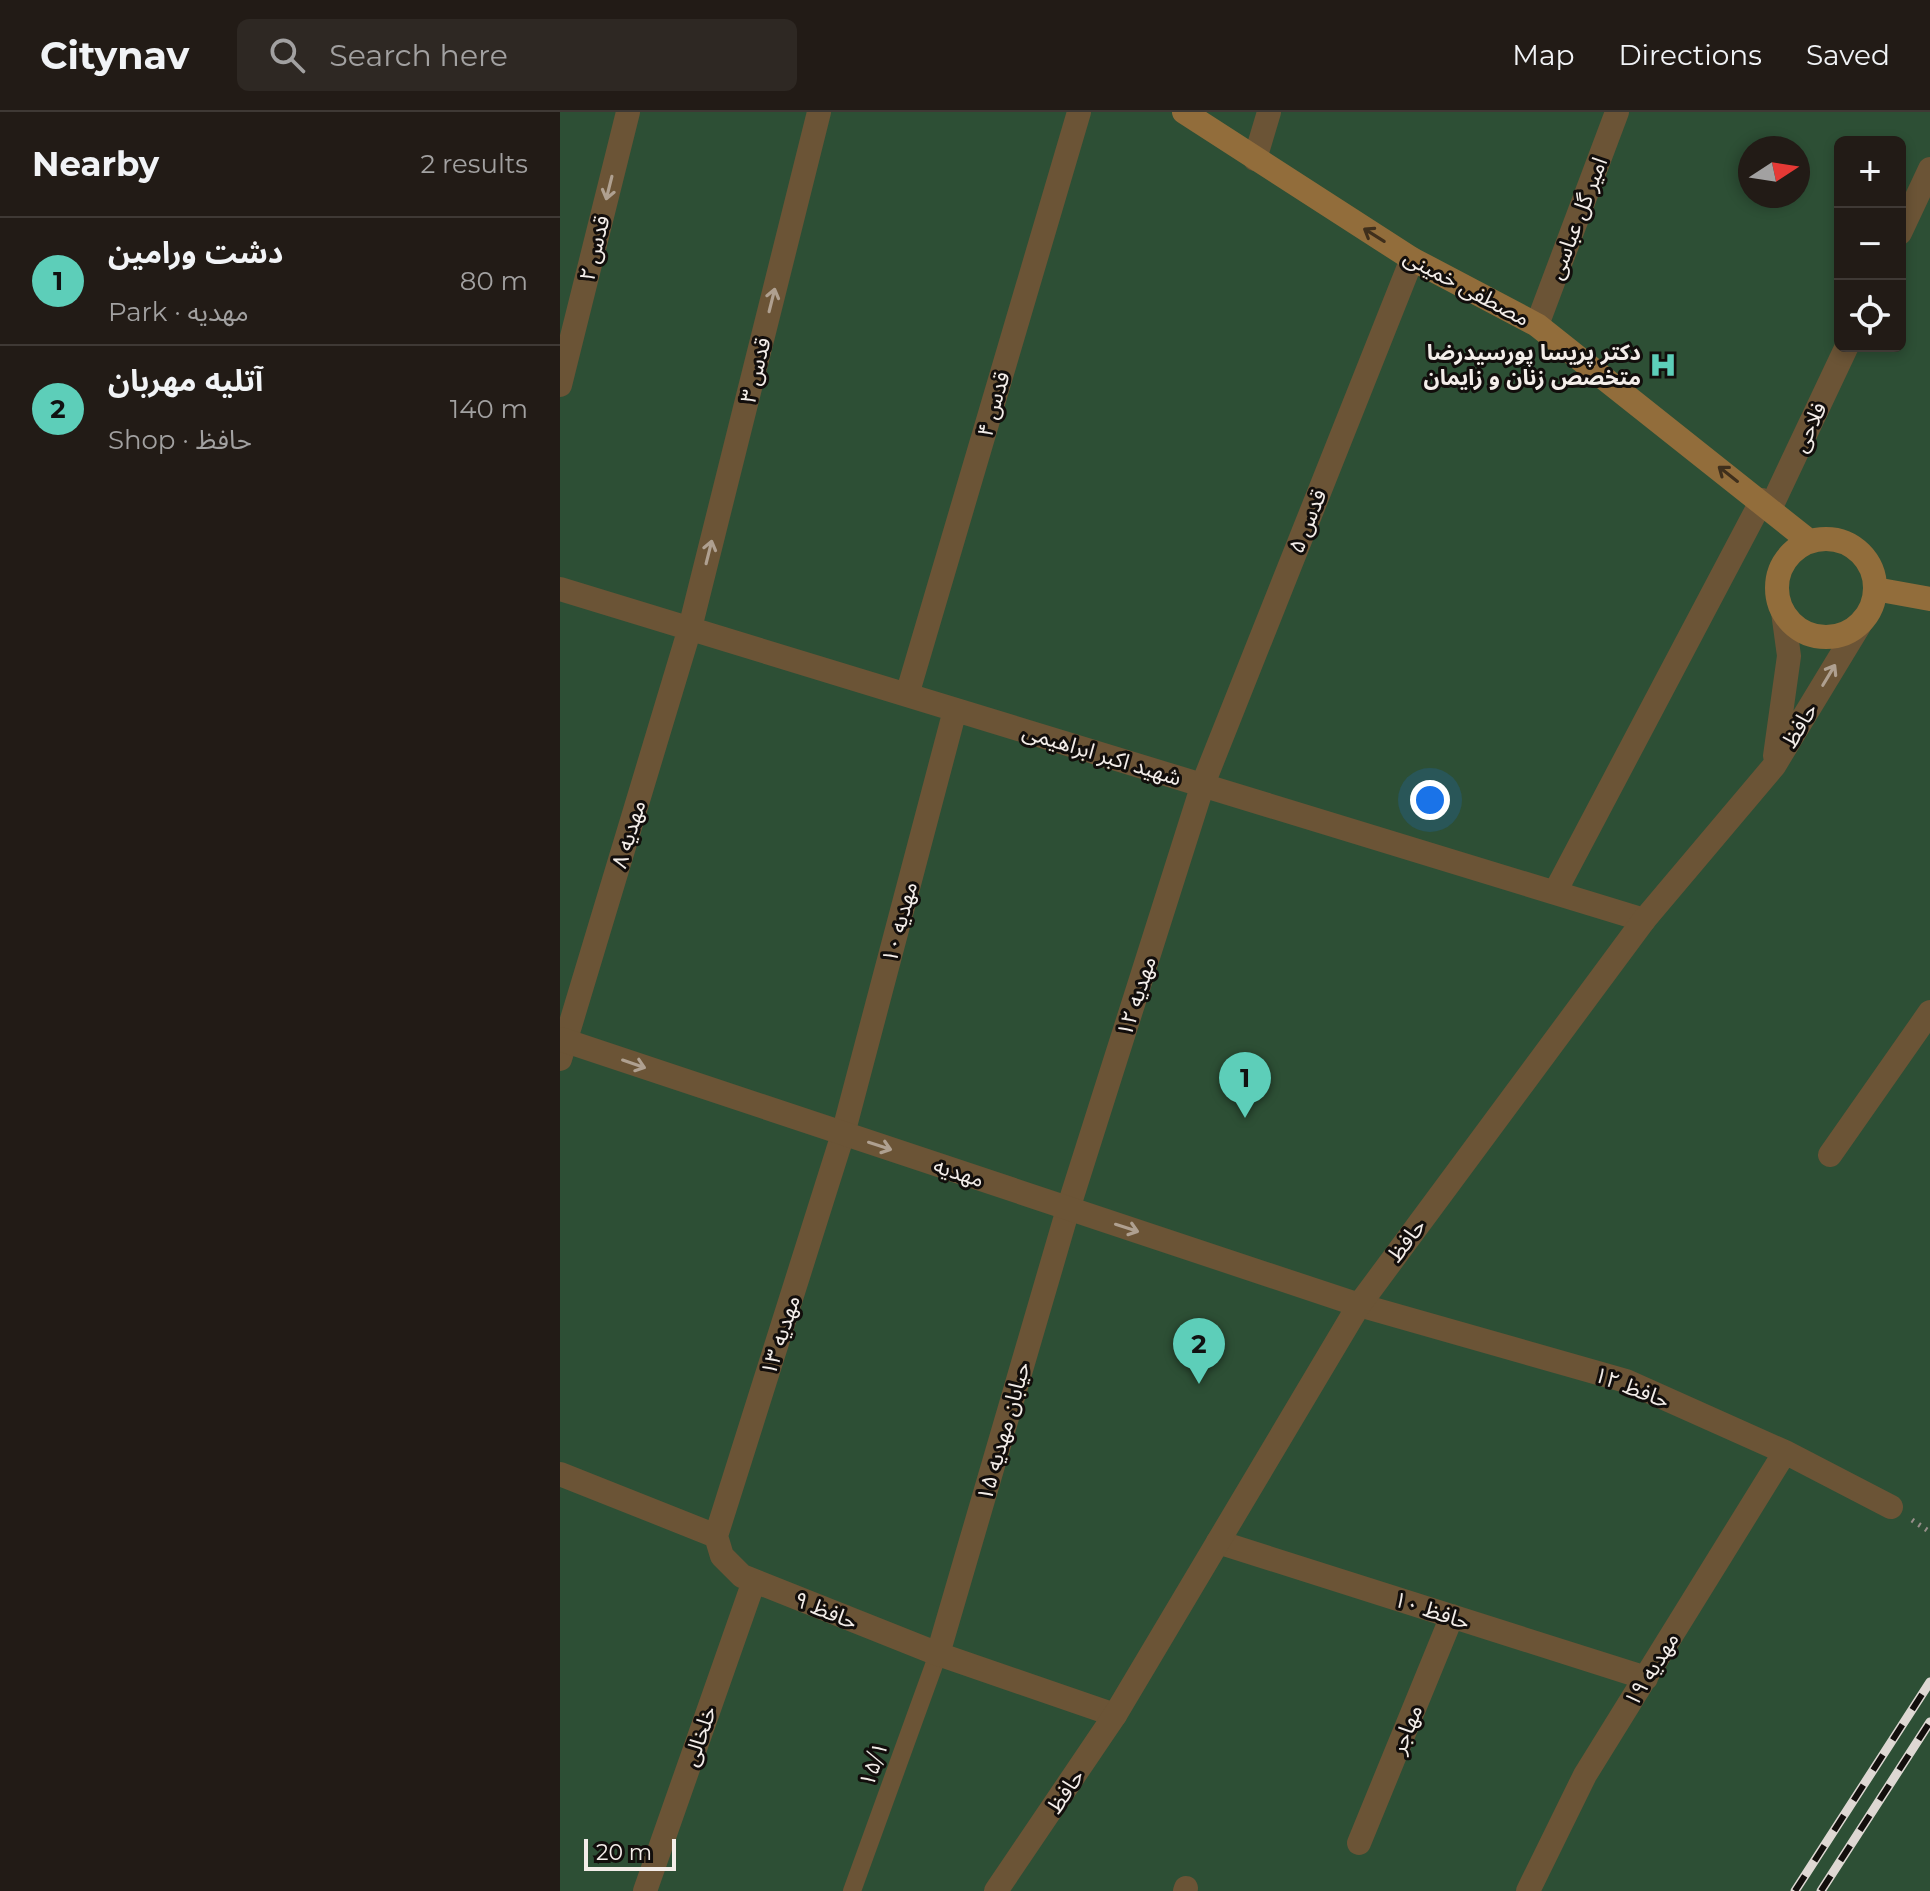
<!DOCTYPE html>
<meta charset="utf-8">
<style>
body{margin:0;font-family:Montserrat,"Noto Sans Arabic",sans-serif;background:#2e2823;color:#f1f3f6}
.controls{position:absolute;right:24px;top:24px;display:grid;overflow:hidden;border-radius:12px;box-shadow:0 4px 12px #0003}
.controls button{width:72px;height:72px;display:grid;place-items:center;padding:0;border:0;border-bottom:2px solid #3f3935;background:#221b16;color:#f1f3f6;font:40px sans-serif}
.compass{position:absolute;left:1178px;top:24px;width:72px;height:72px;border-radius:50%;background:#221b16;box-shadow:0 4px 12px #0003;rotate:78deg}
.scale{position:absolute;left:24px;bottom:20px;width:92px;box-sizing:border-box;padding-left:8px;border:4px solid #f3ede9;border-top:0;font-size:22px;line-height:28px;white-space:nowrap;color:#f3ede9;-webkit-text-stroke:6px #120e0c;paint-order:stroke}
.you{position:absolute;left:870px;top:688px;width:28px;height:28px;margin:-20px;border:6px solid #fff;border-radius:50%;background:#1a73e8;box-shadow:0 0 0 12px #1a73e833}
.badge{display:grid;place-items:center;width:52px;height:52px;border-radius:50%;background:#5dceb9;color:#111;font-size:26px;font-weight:700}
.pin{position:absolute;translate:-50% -66px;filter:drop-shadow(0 2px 4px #0008)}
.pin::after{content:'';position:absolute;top:42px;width:28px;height:24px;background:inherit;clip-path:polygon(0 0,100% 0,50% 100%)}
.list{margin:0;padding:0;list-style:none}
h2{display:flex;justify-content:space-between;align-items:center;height:104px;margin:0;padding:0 32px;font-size:34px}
h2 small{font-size:26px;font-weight:400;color:#a2a1a1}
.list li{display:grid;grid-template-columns:52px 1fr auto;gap:24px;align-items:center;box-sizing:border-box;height:128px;padding:0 32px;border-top:2px solid #3f3935}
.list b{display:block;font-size:30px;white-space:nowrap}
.list p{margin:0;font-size:26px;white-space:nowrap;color:#a2a1a1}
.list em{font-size:26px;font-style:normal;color:#a2a1a1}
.icon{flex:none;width:44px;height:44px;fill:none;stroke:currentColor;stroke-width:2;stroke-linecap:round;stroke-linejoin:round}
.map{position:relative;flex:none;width:1370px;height:1779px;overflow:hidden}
header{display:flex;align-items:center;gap:48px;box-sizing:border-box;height:112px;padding:0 40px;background:#221b16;border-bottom:2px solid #3f3935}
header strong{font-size:38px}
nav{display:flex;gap:44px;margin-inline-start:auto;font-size:28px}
.search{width:560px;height:72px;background:#2e2823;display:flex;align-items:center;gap:20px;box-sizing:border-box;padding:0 28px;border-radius:12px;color:#a2a1a1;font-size:30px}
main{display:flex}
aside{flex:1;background:#221b16}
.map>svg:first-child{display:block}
.green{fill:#2d4f35;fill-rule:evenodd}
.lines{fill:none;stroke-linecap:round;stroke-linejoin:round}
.path{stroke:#978f8a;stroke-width:5;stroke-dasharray:2 6;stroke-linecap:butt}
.service{stroke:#6b5436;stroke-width:18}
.minor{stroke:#6b5436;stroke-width:24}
.tertiary{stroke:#6b5436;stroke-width:24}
.secondary{stroke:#926d3b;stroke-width:24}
.rail-casing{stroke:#ded8d3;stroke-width:9}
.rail{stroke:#120e0c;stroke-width:6;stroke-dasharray:18;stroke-linecap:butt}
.oneway{stroke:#afa090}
.oneway2{stroke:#3f2f1c}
.labels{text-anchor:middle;stroke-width:6;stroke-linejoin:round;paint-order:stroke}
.street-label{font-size:22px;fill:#f3ede9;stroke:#120e0c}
.poi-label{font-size:22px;font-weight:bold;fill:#f3ede9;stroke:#120e0c;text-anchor:end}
</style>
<header>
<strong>Citynav</strong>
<div class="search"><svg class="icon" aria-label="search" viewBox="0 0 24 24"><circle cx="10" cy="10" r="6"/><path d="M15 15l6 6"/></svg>Search here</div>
<nav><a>Map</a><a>Directions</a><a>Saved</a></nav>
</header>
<main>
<aside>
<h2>Nearby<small>2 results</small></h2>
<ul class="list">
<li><span class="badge">1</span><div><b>دشت ورامین</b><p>Park · مهدیه</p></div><em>80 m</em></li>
<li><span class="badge">2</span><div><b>آتلیه مهربان</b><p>Shop · حافظ</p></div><em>140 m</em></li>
</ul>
</aside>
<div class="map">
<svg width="1370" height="1779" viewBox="0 0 1370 1779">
<rect width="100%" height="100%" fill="#2e241e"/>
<!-- green -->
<path class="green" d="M0,0H1370V1779H0ZM1280,30H1340V234H1280ZM1190,36H1238V84H1190Z"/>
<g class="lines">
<!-- path -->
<path class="path" d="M1352,1408L1370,1420"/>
<!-- service -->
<path class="service" d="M292,1779L378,1542"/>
<!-- minor -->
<path class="minor" d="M695,47L709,0
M977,213L1057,0
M0,273L68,0
M0,477L1084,808
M347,583L519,0
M995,780L1202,388
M0,947L130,516L259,0
M1270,1043L1370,900
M799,1193L1066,1269L1225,1340L1331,1395
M0,1362L156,1424
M156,1424L283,1022L395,598
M156,1424L162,1444L182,1464L378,1542L555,1603
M658,1430L1086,1566
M378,1542L508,1097L643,672L852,147
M799,1731L892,1504
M85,1779L194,1469
M625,1779L626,1776
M968,1779L1025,1663L1225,1340"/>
<!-- tertiary -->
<path class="tertiary" d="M1340,121L1370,57
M1211,395L1287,234
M1215,644L1229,544L1223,500
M0,927L799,1193
M436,1779L555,1603L799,1193L1084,808L1214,654L1302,509"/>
<!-- secondary -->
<path class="secondary" d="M624,0L852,147L977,213L1249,429
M1217 476a49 49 0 1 1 98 0a49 49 0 1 1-98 0Z
M1315,477L1370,487"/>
<!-- rail casing -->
<g class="rail-casing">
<path id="rail" d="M1235,1779L1370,1570
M1261,1779L1370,1610"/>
</g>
<!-- rail -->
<use href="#rail" class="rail"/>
</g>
<!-- one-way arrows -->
<defs><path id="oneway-shaft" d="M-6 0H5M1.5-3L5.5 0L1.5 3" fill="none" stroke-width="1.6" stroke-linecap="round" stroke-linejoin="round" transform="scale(2)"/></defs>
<g class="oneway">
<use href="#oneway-shaft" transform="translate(49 76) rotate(104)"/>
<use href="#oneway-shaft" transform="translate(212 188) rotate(-76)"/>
<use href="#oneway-shaft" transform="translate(149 440) rotate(-76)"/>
<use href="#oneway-shaft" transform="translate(1269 563) rotate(-59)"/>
<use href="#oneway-shaft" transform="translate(74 952) rotate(19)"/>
<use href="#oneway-shaft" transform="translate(320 1034) rotate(18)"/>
<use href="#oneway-shaft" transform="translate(567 1116) rotate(18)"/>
</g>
<g class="oneway2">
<use href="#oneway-shaft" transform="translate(814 123) rotate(-148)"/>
<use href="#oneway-shaft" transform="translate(1168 362) rotate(-142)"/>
</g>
<!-- icons -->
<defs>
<g id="hospital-bare" transform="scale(2.16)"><path d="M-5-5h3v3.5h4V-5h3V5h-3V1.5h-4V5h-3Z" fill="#5dceb9" stroke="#120e0c" stroke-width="2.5" paint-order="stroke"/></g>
</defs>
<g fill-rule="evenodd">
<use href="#hospital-bare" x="1103" y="253"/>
</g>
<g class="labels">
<!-- street labels -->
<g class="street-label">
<text transform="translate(1017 106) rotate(-69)" y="8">امیر گل عباسی</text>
<text transform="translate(34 136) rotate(-76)" y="8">قدس ۲</text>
<text transform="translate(907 175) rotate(28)" y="8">مصطفی خمینی</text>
<text transform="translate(195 258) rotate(-76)" y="8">قدس ۳</text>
<text transform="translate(433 292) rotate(-74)" y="8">قدس ۴</text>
<text transform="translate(1249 315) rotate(-65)" y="8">فلاحی</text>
<text transform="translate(747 409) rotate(-68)" y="8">قدس ۵</text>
<text transform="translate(1239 613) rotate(-59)" y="8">حافظ</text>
<text transform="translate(542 642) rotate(17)" y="8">شهید اکبر ابراهیمی</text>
<text transform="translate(68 722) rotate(-73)" y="8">مهدیه ۸</text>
<text transform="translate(339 810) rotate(-75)" y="8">مهدیه ۱۰</text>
<text transform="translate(576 884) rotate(-72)" y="8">مهدیه ۱۲</text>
<text transform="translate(399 1060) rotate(18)" y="8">مهدیه</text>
<text transform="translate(846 1128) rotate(-53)" y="8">حافظ</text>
<text transform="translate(220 1223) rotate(-72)" y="8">مهدیه ۱۳</text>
<text transform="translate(1072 1275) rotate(21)" y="8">حافظ ۱۲</text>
<text transform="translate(443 1319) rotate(-74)" y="8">حیابان مهدیه ۱۵</text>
<text transform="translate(266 1498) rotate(22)" y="8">حافظ ۹</text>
<text transform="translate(872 1498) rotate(18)" y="8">حافظ ۱۰</text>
<text transform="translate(1091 1557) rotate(-58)" y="8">مهدیه ۱۹</text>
<text transform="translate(846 1617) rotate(-68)" y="8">مهاجر</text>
<text transform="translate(139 1624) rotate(-71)" y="8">خلخالی</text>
<text transform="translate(313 1652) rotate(-70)" y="8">۱۵/۱</text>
<text transform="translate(505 1679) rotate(-56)" y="8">حافظ</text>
</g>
<!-- poi labels -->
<g class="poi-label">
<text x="1081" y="248">دکتر پریسا پورسیدرضا<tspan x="1081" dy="25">متخصص زنان و زایمان</tspan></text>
</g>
</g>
</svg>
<div class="controls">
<button>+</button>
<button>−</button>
<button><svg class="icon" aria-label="locate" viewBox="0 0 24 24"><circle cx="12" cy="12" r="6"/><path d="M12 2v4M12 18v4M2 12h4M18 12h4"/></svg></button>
</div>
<svg class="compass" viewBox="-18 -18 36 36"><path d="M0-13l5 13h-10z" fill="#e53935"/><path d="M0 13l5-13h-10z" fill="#a2a1a1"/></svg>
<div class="scale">20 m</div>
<div class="you"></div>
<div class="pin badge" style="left:685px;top:1006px">1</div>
<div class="pin badge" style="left:639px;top:1272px">2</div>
</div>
</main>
